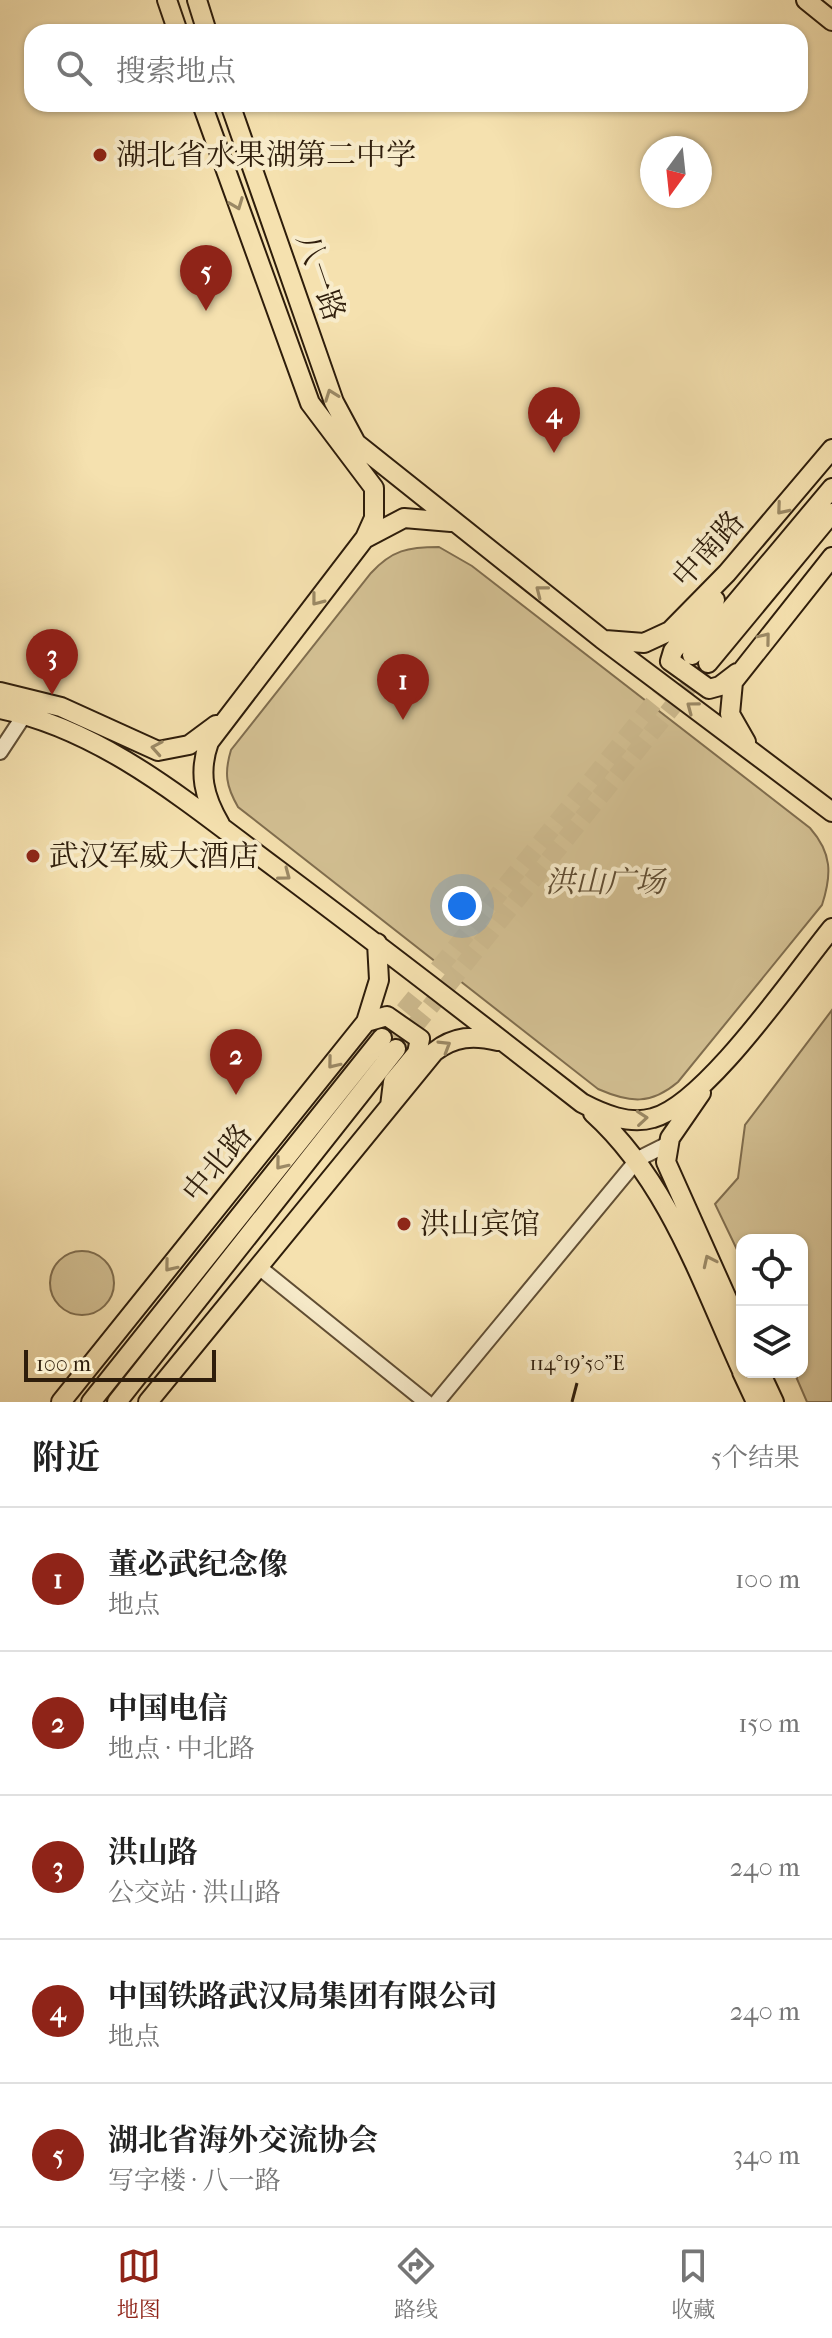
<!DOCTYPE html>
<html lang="zh">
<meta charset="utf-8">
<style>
body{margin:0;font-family:"IM FELL French Canon","Noto Serif SC",serif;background:#f6f6f6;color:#222}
.controls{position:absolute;right:24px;bottom:24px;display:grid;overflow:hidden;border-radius:16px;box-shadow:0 2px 6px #0004}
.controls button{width:72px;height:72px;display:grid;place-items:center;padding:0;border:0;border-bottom:2px solid #e0e0e0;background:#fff;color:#222;font:40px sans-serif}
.compass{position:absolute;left:640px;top:136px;width:72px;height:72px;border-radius:50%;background:#fff;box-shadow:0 2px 6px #0004;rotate:195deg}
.scale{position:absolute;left:24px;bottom:20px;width:192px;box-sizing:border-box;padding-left:8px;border:4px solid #2e1d0b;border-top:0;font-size:22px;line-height:28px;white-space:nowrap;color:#2e1d0b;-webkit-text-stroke:6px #f8eccb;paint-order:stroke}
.you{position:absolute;left:462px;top:906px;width:28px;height:28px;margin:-20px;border:6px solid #fff;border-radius:50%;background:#1a73e8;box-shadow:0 0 0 12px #1a73e833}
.badge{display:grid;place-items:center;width:52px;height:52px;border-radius:50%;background:#8f2418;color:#fff;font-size:26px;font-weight:700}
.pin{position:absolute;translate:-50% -66px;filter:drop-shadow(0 2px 4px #0008)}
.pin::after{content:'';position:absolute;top:42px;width:28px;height:24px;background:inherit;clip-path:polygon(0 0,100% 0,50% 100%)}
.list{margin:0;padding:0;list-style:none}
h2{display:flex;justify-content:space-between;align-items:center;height:104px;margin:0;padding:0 32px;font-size:34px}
h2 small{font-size:26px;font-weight:400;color:#767676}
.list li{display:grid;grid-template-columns:52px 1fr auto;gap:24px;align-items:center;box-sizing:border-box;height:144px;padding:0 32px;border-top:2px solid #e0e0e0}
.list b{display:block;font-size:30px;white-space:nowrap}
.list p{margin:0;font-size:26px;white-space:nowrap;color:#767676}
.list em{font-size:26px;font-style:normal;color:#767676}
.icon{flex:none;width:44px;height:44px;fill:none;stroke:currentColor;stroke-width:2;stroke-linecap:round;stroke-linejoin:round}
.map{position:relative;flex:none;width:832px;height:1402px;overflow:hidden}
.search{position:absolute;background:#fff;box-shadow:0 2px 6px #0004;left:24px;right:24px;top:24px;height:88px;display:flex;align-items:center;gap:20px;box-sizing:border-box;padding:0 28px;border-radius:24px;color:#767676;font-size:30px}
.sheet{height:824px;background:#fff}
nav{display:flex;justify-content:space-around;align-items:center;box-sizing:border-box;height:112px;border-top:2px solid #e0e0e0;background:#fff;font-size:22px;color:#767676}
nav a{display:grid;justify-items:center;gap:4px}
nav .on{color:#8f2418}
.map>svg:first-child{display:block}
.green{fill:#d3c093;stroke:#806e4f;stroke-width:2}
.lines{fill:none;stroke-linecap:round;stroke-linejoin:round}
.major-tunnel{stroke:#cdba8e;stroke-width:18;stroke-dasharray:18 9;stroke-linecap:butt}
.minor-casing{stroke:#604e34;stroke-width:18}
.major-casing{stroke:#2e1d0b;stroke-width:22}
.minor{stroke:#f8eccb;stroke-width:14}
.major{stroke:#f5e1af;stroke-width:18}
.oneway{stroke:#9b8965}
.ticks{fill:none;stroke:#2e1d0b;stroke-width:3}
.poi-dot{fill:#8f2418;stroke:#f8eccb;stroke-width:3}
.labels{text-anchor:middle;stroke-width:8;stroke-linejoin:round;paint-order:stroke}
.poi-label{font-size:30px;fill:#2e1d0b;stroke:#f8eccb;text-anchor:start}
.street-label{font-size:30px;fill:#2e1d0b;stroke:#f8eccb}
.park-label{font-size:30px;font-style:italic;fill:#604e34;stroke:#f8eccb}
.ticks-label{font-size:20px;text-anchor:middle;fill:#2e1d0b;stroke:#f8eccb;stroke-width:8;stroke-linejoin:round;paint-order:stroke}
</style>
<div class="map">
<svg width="832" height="1402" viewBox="0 0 832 1402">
<rect width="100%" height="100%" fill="#f5e1af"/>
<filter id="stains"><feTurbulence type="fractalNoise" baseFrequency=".0025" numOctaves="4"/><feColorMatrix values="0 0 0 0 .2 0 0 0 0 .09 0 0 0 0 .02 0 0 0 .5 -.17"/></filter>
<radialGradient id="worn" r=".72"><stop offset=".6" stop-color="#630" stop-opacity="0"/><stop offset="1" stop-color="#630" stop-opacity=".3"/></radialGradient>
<!-- green -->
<path class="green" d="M439,547L472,566L810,828C832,853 832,874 822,905L678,1082C651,1105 630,1103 598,1089L238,807C226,786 224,773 231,750L371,573C392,550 408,547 439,547Z
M832,1010V1402H807L794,1372H802V1240H742V1260L715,1204L738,1178L745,1125Z
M50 1283a32 32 0 1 1 64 0a32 32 0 1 1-64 0Z"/>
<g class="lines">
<!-- major-tunnel -->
<path class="major-tunnel" d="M387,1032L691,657
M396,1049L703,669"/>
<!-- minor casing -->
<g class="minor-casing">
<path id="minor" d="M0,752L25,714
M260,1268L426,1402
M437,1402L638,1159L668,1144"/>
</g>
<!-- major casing -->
<g class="major-casing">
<path id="major" d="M167,0L178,32
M197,0L207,32
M806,0L832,21
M202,104L310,403L374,488V518L365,538L209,742C198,773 204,797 220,824
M230,104L334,402L356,443L602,639L832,812
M366,538L404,518L451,522
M715,600L673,651L670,661L709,689L720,686L737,673
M605,640L644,643L670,631L727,573L832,449
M692,655L832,488
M708,663L832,513
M0,692L61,707L158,751L189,745L216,725
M0,709C105,730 193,807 277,869C380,946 481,1024 582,1103C603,1114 629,1125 653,1118C706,1104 795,973 832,928
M746,742L730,714L733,682L832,557
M366,1022L387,1016L420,1039L417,1053L393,1082L390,1106
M701,1093L670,1138L666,1162L742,1332
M593,1113C668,1181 701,1281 742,1371
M742,1372L756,1402
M760,1372L774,1402
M61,1402L366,1022L379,980L377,943
M91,1402L382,1038
M117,1402L396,1049
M148,1402L434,1052C454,1036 474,1035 498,1041"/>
</g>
<!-- minor -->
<use href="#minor" class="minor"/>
<!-- major -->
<use href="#major" class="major"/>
</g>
<!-- one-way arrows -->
<defs><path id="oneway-chevron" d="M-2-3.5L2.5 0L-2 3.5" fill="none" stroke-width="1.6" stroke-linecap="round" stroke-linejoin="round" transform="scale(2)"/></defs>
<g class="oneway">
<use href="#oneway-chevron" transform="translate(237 204) rotate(69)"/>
<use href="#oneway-chevron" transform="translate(331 395) rotate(-110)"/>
<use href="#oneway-chevron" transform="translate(782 509) rotate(130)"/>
<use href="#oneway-chevron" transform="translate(541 591) rotate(-142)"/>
<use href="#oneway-chevron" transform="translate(317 600) rotate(128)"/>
<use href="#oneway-chevron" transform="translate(765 638) rotate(-51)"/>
<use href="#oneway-chevron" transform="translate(692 707) rotate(-143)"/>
<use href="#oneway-chevron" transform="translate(157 748) rotate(-170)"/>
<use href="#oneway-chevron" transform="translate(285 875) rotate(37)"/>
<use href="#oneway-chevron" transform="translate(445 1046) rotate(-31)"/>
<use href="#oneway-chevron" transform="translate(333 1063) rotate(129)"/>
<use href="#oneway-chevron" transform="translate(642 1118) rotate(-5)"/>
<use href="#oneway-chevron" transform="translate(281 1164) rotate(129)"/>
<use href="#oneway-chevron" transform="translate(709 1261) rotate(-115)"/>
<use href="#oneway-chevron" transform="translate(170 1266) rotate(129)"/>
</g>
<!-- ticks -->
<path class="ticks" d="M572,1402L577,1383"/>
<!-- markers -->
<g class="poi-dot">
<circle cx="100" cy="155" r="8"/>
<circle cx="33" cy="856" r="8"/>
<circle cx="404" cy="1224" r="8"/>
</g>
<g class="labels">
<!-- poi labels -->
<g class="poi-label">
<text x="116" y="165">湖北省水果湖第二中学</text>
<text x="49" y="866">武汉军威大酒店</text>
<text x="420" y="1234">洪山宾馆</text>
</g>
<!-- street labels -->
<g class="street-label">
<text transform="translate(321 277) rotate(71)" y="10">八一路</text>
<text transform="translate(708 549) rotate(-48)" y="10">中南路</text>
<text transform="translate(217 1163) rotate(-51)" y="10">中北路</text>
</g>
<!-- park labels -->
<g class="park-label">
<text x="605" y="892">洪山广场</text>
</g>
</g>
<g class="ticks-label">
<text x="577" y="1370">114°19'50"E</text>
</g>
<rect width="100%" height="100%" filter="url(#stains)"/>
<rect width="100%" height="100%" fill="url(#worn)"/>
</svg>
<div class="controls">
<button><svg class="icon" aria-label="locate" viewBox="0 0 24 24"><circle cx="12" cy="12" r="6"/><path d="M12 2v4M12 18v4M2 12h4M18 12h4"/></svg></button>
<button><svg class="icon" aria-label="layers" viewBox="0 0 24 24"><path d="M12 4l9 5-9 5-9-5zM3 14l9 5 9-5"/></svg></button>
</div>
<svg class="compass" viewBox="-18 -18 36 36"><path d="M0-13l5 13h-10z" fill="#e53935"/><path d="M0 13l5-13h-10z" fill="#767676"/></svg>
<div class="scale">100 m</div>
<div class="you"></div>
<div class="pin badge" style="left:403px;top:720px">1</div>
<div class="pin badge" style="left:236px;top:1095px">2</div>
<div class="pin badge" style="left:52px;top:695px">3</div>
<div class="pin badge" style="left:554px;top:453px">4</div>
<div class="pin badge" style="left:206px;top:311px">5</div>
<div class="search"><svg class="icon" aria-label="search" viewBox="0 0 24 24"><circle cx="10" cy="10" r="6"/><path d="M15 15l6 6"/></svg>搜索地点</div>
</div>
<section class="sheet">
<h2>附近<small>5个结果</small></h2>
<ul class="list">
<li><span class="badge">1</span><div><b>董必武纪念像</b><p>地点</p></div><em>100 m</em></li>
<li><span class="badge">2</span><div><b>中国电信</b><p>地点 · 中北路</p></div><em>150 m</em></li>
<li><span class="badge">3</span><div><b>洪山路</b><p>公交站 · 洪山路</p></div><em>240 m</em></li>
<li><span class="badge">4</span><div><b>中国铁路武汉局集团有限公司</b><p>地点</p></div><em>240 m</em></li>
<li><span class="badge">5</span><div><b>湖北省海外交流协会</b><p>写字楼 · 八一路</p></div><em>340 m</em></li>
</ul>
</section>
<nav>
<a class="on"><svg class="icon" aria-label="map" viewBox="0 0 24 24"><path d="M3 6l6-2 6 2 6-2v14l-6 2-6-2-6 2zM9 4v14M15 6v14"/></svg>地图</a>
<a><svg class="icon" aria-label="directions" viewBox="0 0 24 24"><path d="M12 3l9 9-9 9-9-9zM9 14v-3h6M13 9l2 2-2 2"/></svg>路线</a>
<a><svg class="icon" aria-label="saved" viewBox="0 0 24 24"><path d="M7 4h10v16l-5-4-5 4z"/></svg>收藏</a>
</nav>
